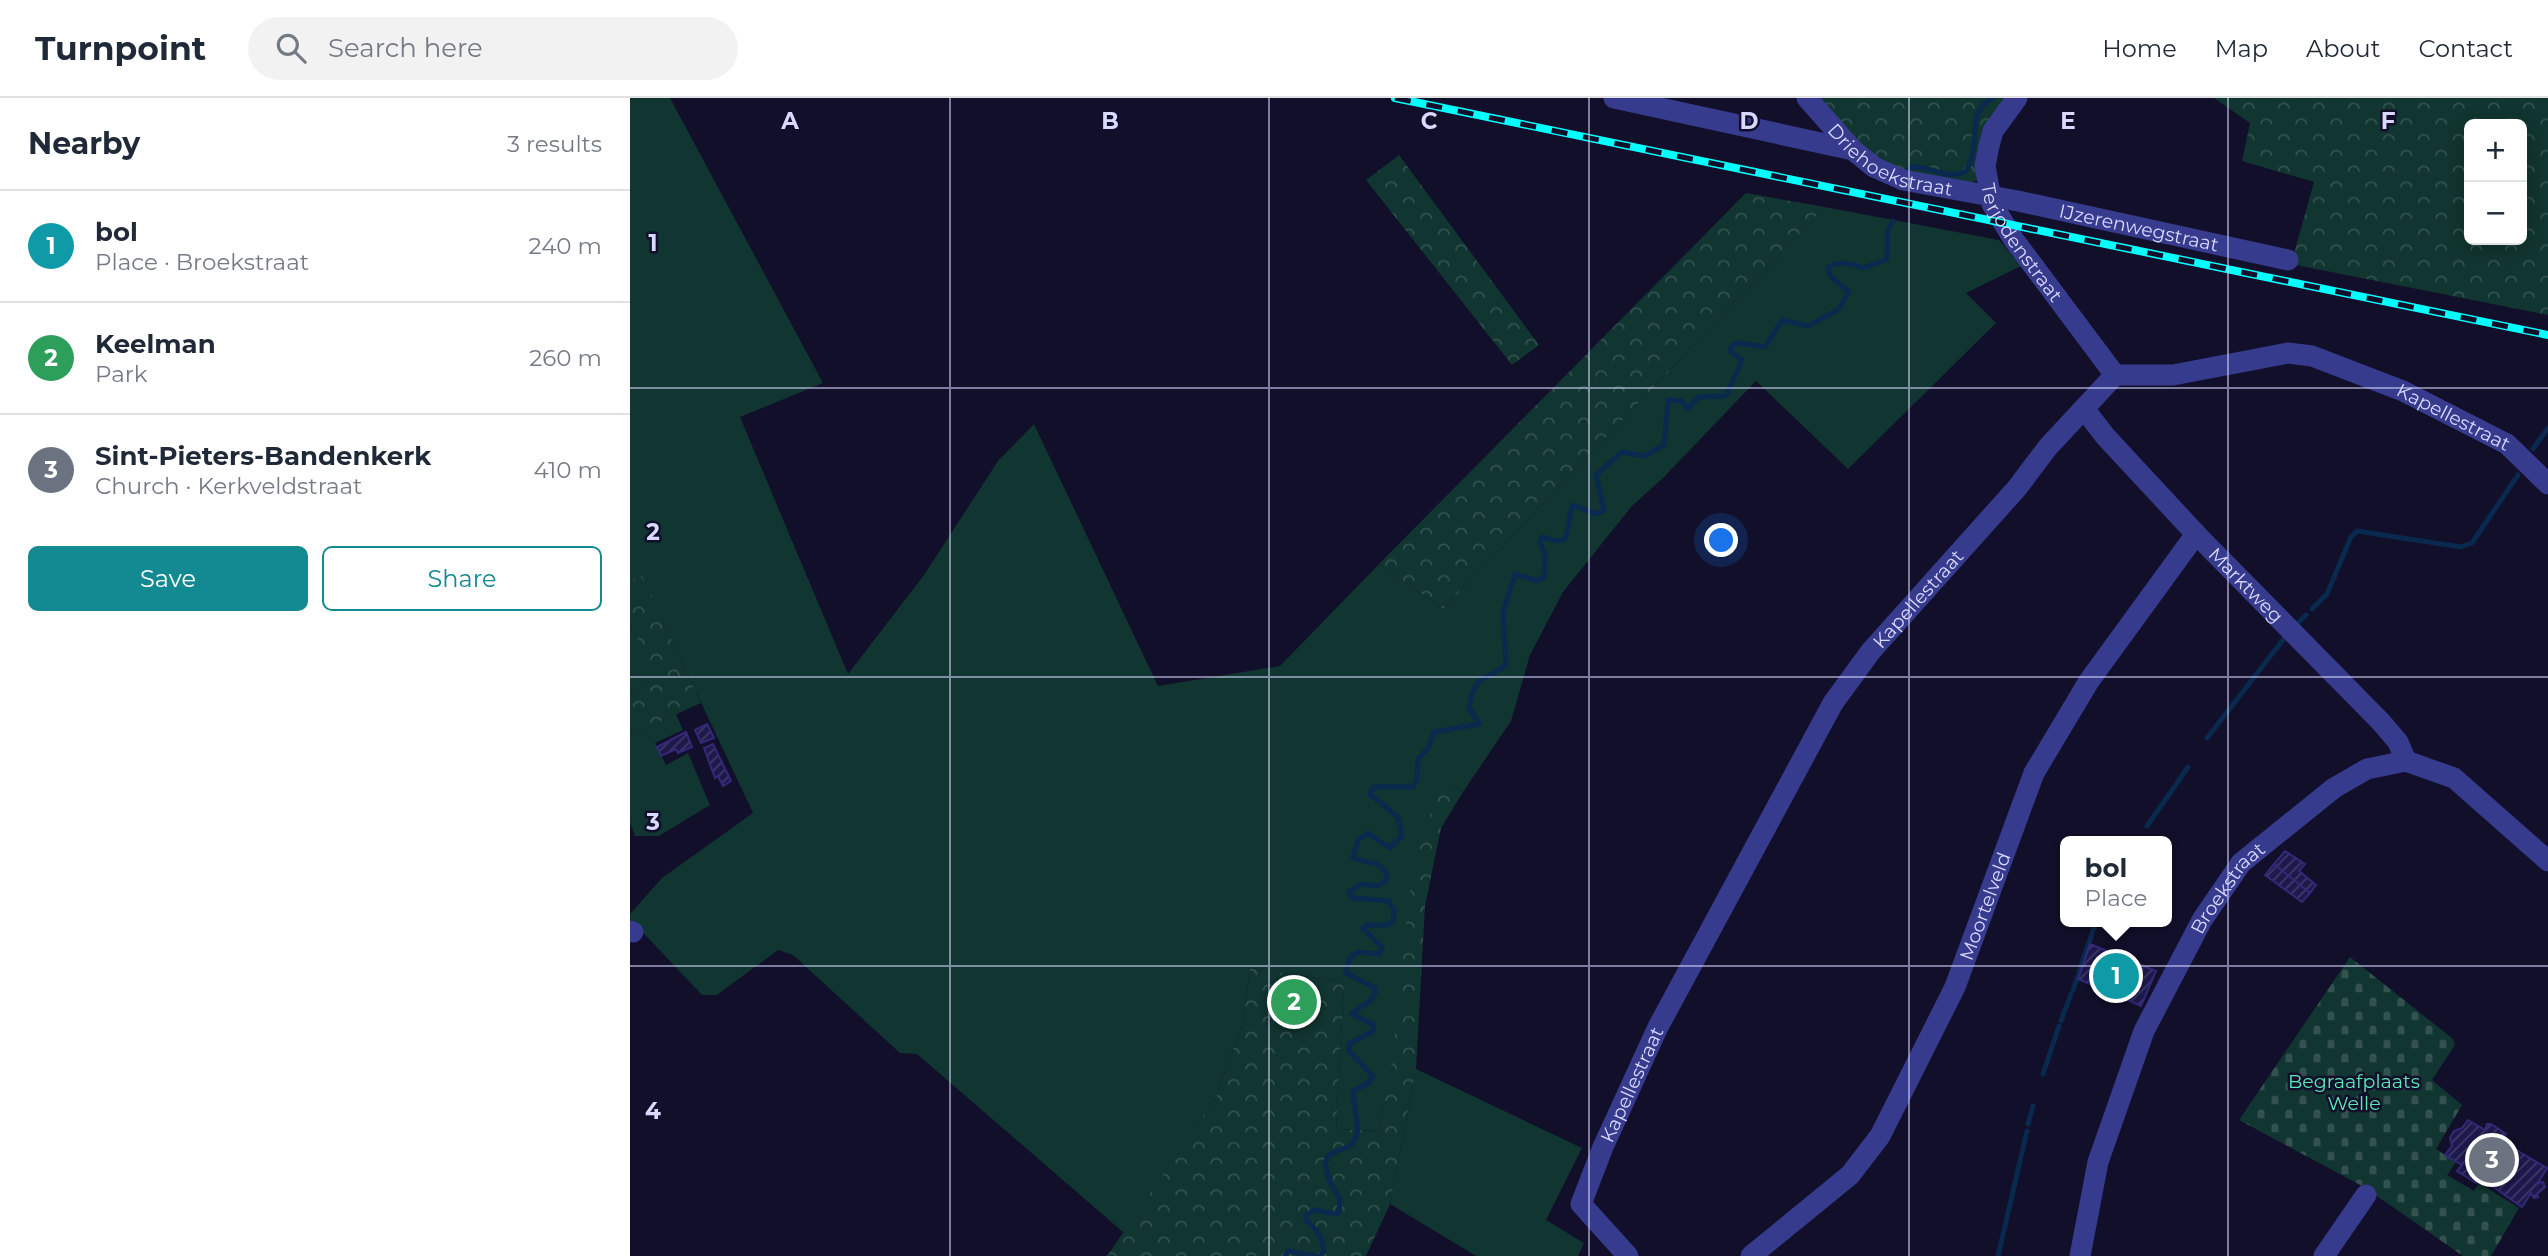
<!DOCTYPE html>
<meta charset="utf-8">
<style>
body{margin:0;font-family:Montserrat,sans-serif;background:#f2f2f3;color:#1f2937}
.controls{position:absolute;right:21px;top:21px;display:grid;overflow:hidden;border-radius:10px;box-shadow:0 4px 18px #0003}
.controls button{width:63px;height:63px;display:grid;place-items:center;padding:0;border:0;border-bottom:2px solid #e0e1e3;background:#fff;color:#1f2937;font:35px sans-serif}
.you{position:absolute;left:1092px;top:443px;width:24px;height:24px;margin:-18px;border:5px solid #fff;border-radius:50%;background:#1a73e8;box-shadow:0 0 0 10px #1a73e833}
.badge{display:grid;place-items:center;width:46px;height:46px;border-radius:50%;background:#138991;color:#fff;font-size:23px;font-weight:700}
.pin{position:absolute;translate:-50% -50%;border:4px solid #fff;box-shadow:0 2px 7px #0006}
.popup{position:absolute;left:1430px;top:738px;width:112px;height:91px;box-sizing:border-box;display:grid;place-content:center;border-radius:10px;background:#fff;filter:drop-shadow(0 2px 5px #0005);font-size:23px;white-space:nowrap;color:#747a83}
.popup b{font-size:26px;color:#1f2937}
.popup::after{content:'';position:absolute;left:50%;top:100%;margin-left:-14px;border:14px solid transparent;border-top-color:#fff}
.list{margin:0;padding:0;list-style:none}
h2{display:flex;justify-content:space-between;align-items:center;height:91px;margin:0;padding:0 28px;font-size:30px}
h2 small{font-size:23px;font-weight:400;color:#747a83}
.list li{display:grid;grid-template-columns:46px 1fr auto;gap:21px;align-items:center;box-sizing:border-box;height:112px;padding:0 28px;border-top:2px solid #e0e1e3}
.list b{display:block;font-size:26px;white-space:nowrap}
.list p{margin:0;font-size:23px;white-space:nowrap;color:#747a83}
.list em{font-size:23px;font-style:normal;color:#747a83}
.actions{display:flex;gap:14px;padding:21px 28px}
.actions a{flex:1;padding:16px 0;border:2px solid #138991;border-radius:10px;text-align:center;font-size:24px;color:#138991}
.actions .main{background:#138991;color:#fff}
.icon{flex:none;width:38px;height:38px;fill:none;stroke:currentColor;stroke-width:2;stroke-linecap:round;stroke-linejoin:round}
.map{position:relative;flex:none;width:1918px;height:1158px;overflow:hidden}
header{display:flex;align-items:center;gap:42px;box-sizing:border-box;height:98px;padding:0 35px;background:#fff;border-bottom:2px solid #e0e1e3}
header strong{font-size:33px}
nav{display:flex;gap:38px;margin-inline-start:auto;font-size:24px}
.search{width:490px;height:63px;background:#f2f2f3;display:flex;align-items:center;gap:18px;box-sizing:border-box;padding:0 24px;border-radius:38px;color:#747a83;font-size:26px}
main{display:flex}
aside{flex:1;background:#fff}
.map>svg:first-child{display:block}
.grass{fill:#113530}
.forest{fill:url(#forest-crowns);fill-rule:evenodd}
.cemetery{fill:url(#cemetery-stones)}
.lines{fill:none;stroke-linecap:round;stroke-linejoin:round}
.stream{stroke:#09294f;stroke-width:5}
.building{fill:url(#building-hatch);stroke:#32297a;stroke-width:2}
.minor{stroke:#363b8d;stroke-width:21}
.rail-casing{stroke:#04ffff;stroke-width:8}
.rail{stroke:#110f2a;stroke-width:5;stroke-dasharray:16;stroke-linecap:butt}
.grid{fill:none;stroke:#d9d8ff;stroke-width:2;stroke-opacity:0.55}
.labels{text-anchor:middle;stroke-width:5;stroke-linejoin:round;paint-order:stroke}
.street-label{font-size:19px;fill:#d9d8ff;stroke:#110f2a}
.park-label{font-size:19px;fill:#5ae9b7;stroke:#110f2a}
.grid-label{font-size:23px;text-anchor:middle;font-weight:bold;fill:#d9d8ff;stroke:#110f2a;stroke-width:5;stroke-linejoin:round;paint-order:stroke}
</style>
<header>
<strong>Turnpoint</strong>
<div class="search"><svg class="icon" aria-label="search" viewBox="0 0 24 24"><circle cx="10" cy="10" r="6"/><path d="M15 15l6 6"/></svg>Search here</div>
<nav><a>Home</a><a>Map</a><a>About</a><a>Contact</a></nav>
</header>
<main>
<aside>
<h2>Nearby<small>3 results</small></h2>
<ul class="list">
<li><span class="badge" style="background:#0f9aa8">1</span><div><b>bol</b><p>Place · Broekstraat</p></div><em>240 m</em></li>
<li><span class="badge" style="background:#2e9e5b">2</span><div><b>Keelman</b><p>Park</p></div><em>260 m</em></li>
<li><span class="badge" style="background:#6b7280">3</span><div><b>Sint-Pieters-Bandenkerk</b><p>Church · Kerkveldstraat</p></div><em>410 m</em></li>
</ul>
<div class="actions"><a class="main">Save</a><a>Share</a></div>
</aside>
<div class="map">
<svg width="1918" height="1158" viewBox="0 0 1918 1158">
<defs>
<pattern id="forest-crowns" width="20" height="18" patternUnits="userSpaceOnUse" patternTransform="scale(1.75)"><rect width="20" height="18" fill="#113530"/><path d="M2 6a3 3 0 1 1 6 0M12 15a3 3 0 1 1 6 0" fill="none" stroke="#33524f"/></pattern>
<pattern id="cemetery-stones" width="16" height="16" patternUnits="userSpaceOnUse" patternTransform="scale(1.75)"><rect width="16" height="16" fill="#113530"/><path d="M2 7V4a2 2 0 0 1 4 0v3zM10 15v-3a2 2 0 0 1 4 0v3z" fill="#33524f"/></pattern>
<pattern id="building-hatch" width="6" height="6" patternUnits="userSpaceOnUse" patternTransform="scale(1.75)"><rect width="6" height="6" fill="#1e194d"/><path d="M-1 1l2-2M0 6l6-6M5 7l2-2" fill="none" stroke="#3e3a68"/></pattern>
</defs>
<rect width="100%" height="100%" fill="#110f2a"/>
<!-- grass -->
<path class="grass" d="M0,0H40L193,285L110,319L218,576L294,477L368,363L404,326L528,588L650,568L749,466L813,511L1195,109L1369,142L1391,168L1336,195L1366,225L1218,371L1126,283L1034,379L1002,408L933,494L900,557L881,623L833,694L817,684L749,1033L706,1031L714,884L620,870L613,924L586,999L494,1135L287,956L270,955L163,857L148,852L87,897H72L0,821V816L32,780L123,715L12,479L0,483Z
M0,527L30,583L0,595Z
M46,616L53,632L25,645L36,667L58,655L80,707L29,738H5L0,724V637Z
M786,971L952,1050L916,1122L954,1145L948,1158H846L760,1106Z"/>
<!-- forest -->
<path class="forest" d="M1186,0H1380L1372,12L1360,18L1353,40L1349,81L1336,88L1264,73L1215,38Z
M1584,0H1918V217L1661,166L1684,84L1612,63L1620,25ZM1839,26H1892V142H1839Z
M769,57L909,247L882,267L736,82Z
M1116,95L1195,109L813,511L749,466Z
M12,478L71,605L0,637V595L29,583L0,527V483Z
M816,683L833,694L811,730L795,808L786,971L760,1106L736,1158H477L586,999L613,924L620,870L714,884L706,1031L749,1033L762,963L780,789L789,740Z"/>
<!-- cemetery -->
<path class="cemetery" d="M1720,859L1823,941L1825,947L1802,982L1832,1007L1806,1051L1826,1064L1817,1077L1844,1093L1849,1085L1889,1110L1861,1158H1833L1734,1089L1609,1022Z"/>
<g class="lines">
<!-- stream -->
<path class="stream" d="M1276,74L1280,69C1299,67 1315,82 1335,74C1354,51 1332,15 1363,0
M1903,351L1918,330
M1682,511L1697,496L1721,439L1727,433L1831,449L1842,445L1888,377
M1666,527L1676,517
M1577,640L1656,538
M1547,685L1558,669
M1517,728L1545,688
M1449,873L1466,824
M1443,892L1448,878
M1431,923L1441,896
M1413,976L1429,928
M1398,1026L1403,1008
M699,1081L695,1066L698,1058C704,1053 712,1052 719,1048C736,1037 721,1008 724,992L739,985L743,978L719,953V946L743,933L744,927L722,916C730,906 746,906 745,890L716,875L719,861L727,854L749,856L752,849L733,831L736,827H758L763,823L764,813L759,803L722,800L719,794L731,786L748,788L757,782C757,761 735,767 723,759L728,742L738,735L760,750L772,738L768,719L740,696L744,689H783L787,681L788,661L799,649L804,634L850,626L839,610C845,574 854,585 876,567L873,514L885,476L907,483L914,479L915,457L910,443L912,439L925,443L934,442C940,430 938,420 943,407L966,416L974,412L966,377L992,354L1014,358L1034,347L1038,302L1052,303L1058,311L1068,299L1096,298L1112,262L1100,253L1102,247L1109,245L1135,249L1152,222L1178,228L1208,212L1219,194L1200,178L1198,170C1208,163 1221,165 1232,170L1256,162C1260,147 1253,136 1263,123
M655,1158L658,1153L686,1158
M690,1158L694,1153C692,1139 688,1131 676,1123V1117L684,1112L706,1116L709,1114L710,1101L700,1084
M1368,1158L1397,1033"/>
</g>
<!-- building -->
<path class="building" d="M77,626L84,640L71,645L65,632Z
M56,634L62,649L48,655L46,651L31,658L27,649Z
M83,646L101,683L93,688L88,678L85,680L74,650Z
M1655,753L1675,766L1669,773L1686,787L1680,795L1644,766Z
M1644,766L1680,795L1672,804L1635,777Z
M1460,846L1526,873L1511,908L1448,881Z
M1838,1022L1855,1032L1857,1026H1861L1876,1036L1871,1043L1917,1070L1908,1085L1913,1084L1915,1089L1907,1096L1908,1099L1904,1100L1901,1095L1892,1109L1849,1079L1846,1085L1827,1073L1832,1067L1815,1057L1822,1048L1820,1040L1824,1033L1832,1030Z"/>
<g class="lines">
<!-- minor -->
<g class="minor">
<path d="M984,0L1223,52"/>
<path id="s1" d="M1177,0L1223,52L1244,69L1273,82L1388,103L1658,162"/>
<path id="s2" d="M1387,0L1363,33L1359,48L1355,68L1362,106L1384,142L1485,277"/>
<path id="s3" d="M1455,312L1475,338L1566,436L1751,624L1768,644L1776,663"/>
<path d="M0,833L3,834"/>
<path id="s4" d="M998,1158L951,1106L973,1049L1028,929L1203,605L1241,553L1387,390L1418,349L1485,277H1543L1658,255L1682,258L1773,293L1877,346L1918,386"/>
<path id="s5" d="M1121,1158L1220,1077L1250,1038L1325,889L1404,675L1459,583L1566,436"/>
<path id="s6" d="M1450,1158L1468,1064L1514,933L1572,822L1611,765L1704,690L1737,671L1776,663L1824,680L1918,763"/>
<path d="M1694,1158L1736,1097"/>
</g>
<!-- rail casing -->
<g class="rail-casing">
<path id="rail" d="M765,0L1918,237"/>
</g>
<!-- rail -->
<use href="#rail" class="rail"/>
</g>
<!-- grid -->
<path class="grid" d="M320,0V1158M639,0V1158M959,0V1158M1279,0V1158M1598,0V1158M0,290H1918M0,579H1918M0,868H1918"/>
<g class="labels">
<!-- street labels -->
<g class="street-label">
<text dy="7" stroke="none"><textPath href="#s1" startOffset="108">Driehoekstraat</textPath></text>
<text dy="7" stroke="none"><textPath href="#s1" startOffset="369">IJzerenwegstraat</textPath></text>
<text dy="7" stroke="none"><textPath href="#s2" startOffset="163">Terjodenstraat</textPath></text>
<text dy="7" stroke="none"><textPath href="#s4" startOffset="1418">Kapellestraat</textPath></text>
<text dy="7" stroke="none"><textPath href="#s3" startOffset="238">Marktweg</textPath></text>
<text dy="7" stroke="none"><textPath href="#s4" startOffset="766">Kapellestraat</textPath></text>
<text dy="7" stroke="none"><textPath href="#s6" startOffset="401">Broekstraat</textPath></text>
<text dy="7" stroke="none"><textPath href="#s5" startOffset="430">Moortelveld</textPath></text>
<text dy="7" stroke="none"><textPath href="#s4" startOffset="200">Kapellestraat</textPath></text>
</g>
<!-- park labels -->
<g class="park-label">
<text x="1724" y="990">Begraafplaats<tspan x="1724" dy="22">Welle</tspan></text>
</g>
</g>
<g class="grid-label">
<text x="160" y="31">A</text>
<text x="480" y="31">B</text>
<text x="799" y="31">C</text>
<text x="1119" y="31">D</text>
<text x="1438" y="31">E</text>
<text x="1758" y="31">F</text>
<text x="23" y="153">1</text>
<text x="23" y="442">2</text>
<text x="23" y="732">3</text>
<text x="23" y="1021">4</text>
</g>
</svg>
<div class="controls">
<button>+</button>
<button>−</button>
</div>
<div class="you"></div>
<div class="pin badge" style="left:1486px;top:878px;background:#0f9aa8">1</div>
<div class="popup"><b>bol</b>Place</div>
<div class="pin badge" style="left:664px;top:904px;background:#2e9e5b">2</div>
<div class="pin badge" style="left:1862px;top:1062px;background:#6b7280">3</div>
</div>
</main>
